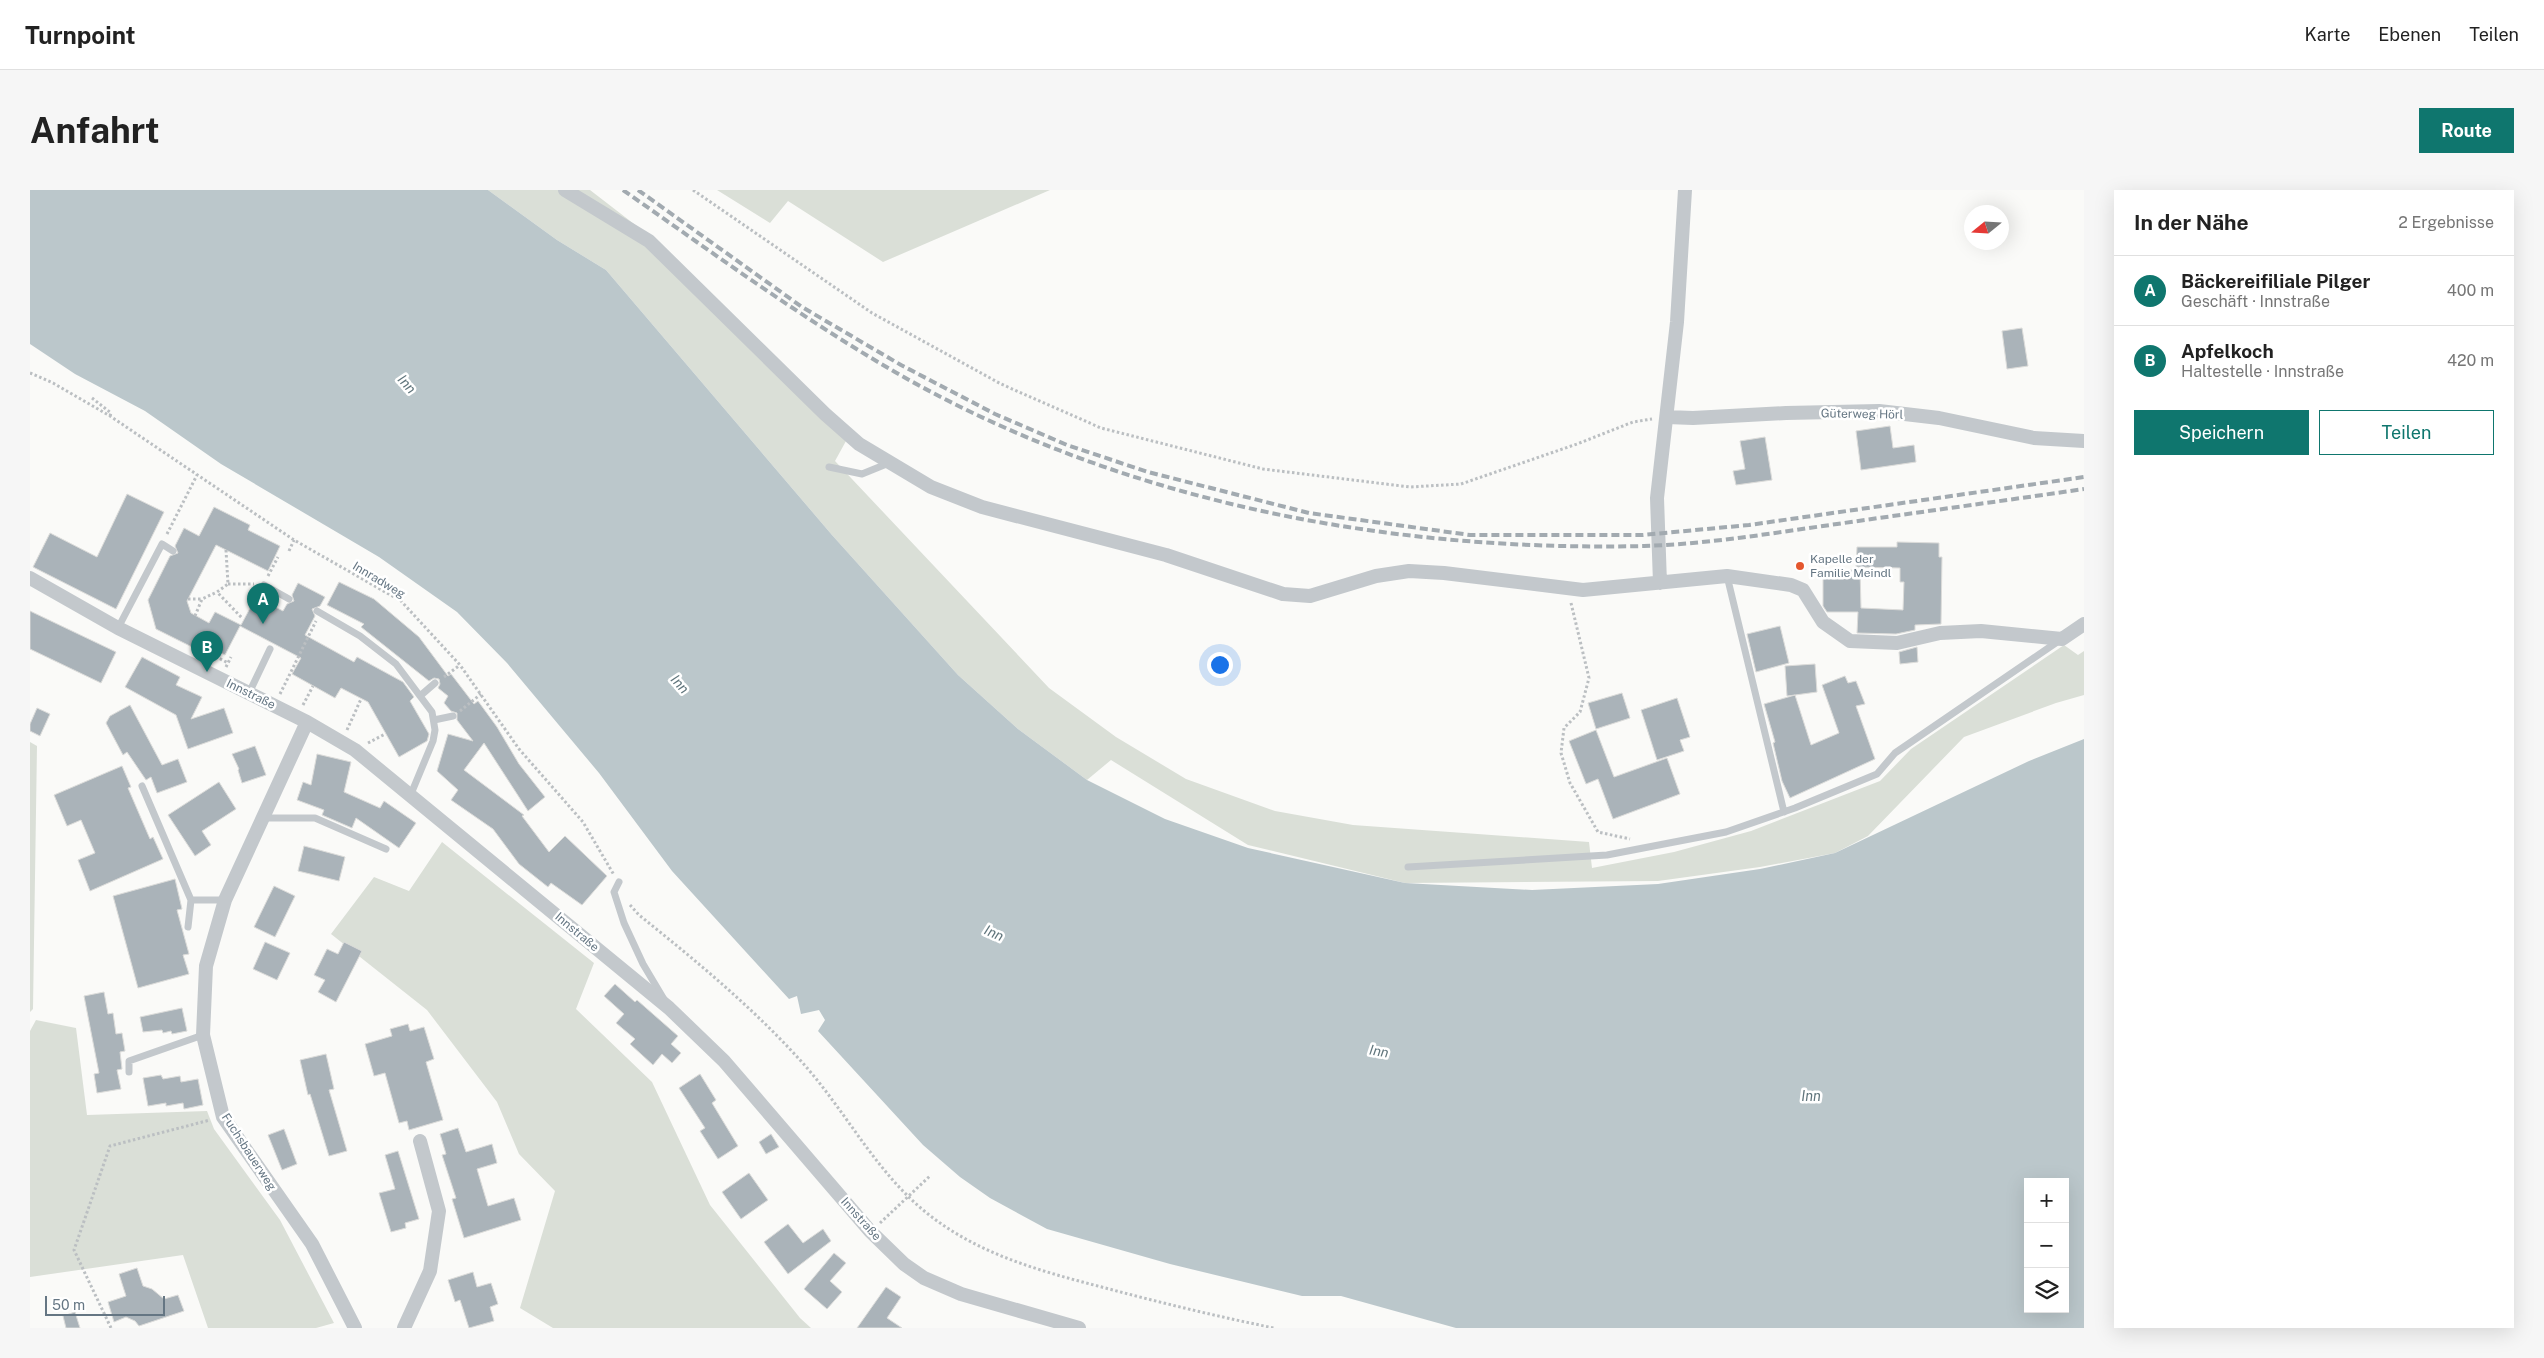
<!DOCTYPE html>
<html lang="de">
<meta charset="utf-8">
<style>
body{margin:0;font-family:"Public Sans",sans-serif;background:#f6f6f6;color:#222}
.controls{position:absolute;right:15px;bottom:15px;display:grid;overflow:hidden;border-radius:0px;box-shadow:0 5px 20px #0002}
.controls button{width:45px;height:45px;display:grid;place-items:center;padding:0;border:0;border-bottom:1px solid #e0e0e0;background:#fff;color:#222;font:25px sans-serif}
.compass{position:absolute;left:1934px;top:15px;width:45px;height:45px;border-radius:50%;background:#fff;box-shadow:0 5px 20px #0002;rotate:252deg}
.scale{position:absolute;left:15px;bottom:12px;width:120px;box-sizing:border-box;padding-left:5px;border:2px solid #657683;border-top:0;font-size:14px;line-height:18px;white-space:nowrap;color:#657683;-webkit-text-stroke:4px #fff;paint-order:stroke}
.you{position:absolute;left:1189px;top:474px;width:18px;height:18px;margin:-12px;border:4px solid #fff;border-radius:50%;background:#1a73e8;box-shadow:0 0 0 8px #1a73e833}
.badge{display:grid;place-items:center;width:32px;height:32px;border-radius:50%;background:#0f766e;color:#fff;font-size:16px;font-weight:700}
.pin{position:absolute;translate:-50% -41px;filter:drop-shadow(0 1px 2px #0008)}
.pin::after{content:'';position:absolute;top:26px;width:18px;height:15px;background:inherit;clip-path:polygon(0 0,100% 0,50% 100%)}
.list{margin:0;padding:0;list-style:none}
h2{display:flex;justify-content:space-between;align-items:center;height:65px;margin:0;padding:0 20px;font-size:21px}
h2 small{font-size:16px;font-weight:400;color:#767676}
.list li{display:grid;grid-template-columns:32px 1fr auto;gap:15px;align-items:center;box-sizing:border-box;height:70px;padding:0 20px;border-top:1px solid #e0e0e0}
.list b{display:block;font-size:19px;white-space:nowrap}
.list p{margin:0;font-size:16px;white-space:nowrap;color:#767676}
.list em{font-size:16px;font-style:normal;color:#767676}
.actions{display:flex;gap:10px;padding:15px 20px}
.actions a{flex:1;padding:11px 0;border:1px solid #0f766e;border-radius:0px;text-align:center;font-size:18px;color:#0f766e}
.actions .main{background:#0f766e;color:#fff}
.icon{flex:none;width:28px;height:28px;fill:none;stroke:currentColor;stroke-width:2;stroke-linecap:round;stroke-linejoin:round}
.map{position:relative;flex:none;width:2054px;height:1138px;overflow:hidden;border-radius:0px}
header{display:flex;align-items:center;gap:30px;box-sizing:border-box;height:70px;padding:0 25px;background:#fff;border-bottom:1px solid #e0e0e0}
header strong{font-size:24px}
nav{display:flex;gap:28px;margin-inline-start:auto;font-size:18px}
.intro{display:flex;align-items:center;justify-content:space-between;box-sizing:border-box;height:120px;padding:0 30px}
h1{margin:0;font-size:35px}
.button{padding:12px 22px;border-radius:0px;background:#0f766e;color:#fff;font-size:18px;font-weight:700}
main{display:flex;gap:30px;padding:0 30px}
aside{flex:1;background:#fff;border-radius:0px;box-shadow:0 5px 20px #0002}
.map>svg:first-child{display:block}
.green{fill:#dadfd7}
.water{fill:#bbc7cb;fill-rule:evenodd}
.building{fill:#aab3b9;stroke:#dcdcda}
.lines{fill:none;stroke-linecap:round;stroke-linejoin:round}
.path{stroke:#bbbfc2;stroke-width:3;stroke-dasharray:2.5 2.5;stroke-linecap:butt}
.lane{stroke:#c3c8cc;stroke-width:7}
.street{stroke:#c3c8cc;stroke-width:14}
.rail{stroke:#a2aab0;stroke-width:4;stroke-dasharray:8 4;stroke-linecap:butt}
.poi-dot{fill:#e4572e;stroke:#fff;stroke-width:2}
.labels{text-anchor:middle;stroke-width:5;stroke-linejoin:round;paint-order:stroke}
.street-label{font-size:12px;fill:#657683;stroke:#fff}
.poi-label{font-size:12px;fill:#657683;stroke:#fff;text-anchor:start}
.water-label{font-size:14px;font-style:italic;fill:#60757c;stroke:#fff}
</style>
<header>
<strong>Turnpoint</strong>
<nav><a>Karte</a><a>Ebenen</a><a>Teilen</a></nav>
</header>
<div class="intro"><h1>Anfahrt</h1><a class="button">Route</a></div>
<main>
<div class="map">
<svg width="2054" height="1138" viewBox="0 0 2054 1138">
<rect width="100%" height="100%" fill="#fafaf8"/>
<!-- green -->
<path class="green" d="M458,0H560L630,54L816,251L805,271L1019,498L1086,547L1156,589L1245,621L1323,635L1559,652L1562,678L1644,662L1721,641L1850,591L1881,559L2034,455L2048,465L2054,461V505L2026,513L1934,547L1838,646L1805,663L1730,677L1628,691L1375,693L1218,655L1081,570L1057,590L988,539L928,485L802,345L576,80L527,50Z
M687,0H1020L853,72L758,11L740,33Z
M0,552L7,556L3,819L0,822Z
M412,652L564,773L546,819L622,892L680,1015L770,1128L781,1138H523L490,1118L525,1001L489,964L467,912L397,820L301,744L344,687L379,701Z
M6,830L46,838L57,925L177,921L184,939L250,1030L304,1133L286,1138H178L153,1065L0,1087V841Z"/>
<!-- water -->
<path class="water" d="M0,0H458L527,50L576,80L802,345L928,485L988,539L1057,590L1135,629L1218,658L1375,693L1502,700L1628,694L1730,679L1805,663L1999,571L2054,549V1138H1426L1311,1106H1272L1140,1074L1017,1039L960,1008L930,987L893,955L788,841L795,830L789,820L771,824L767,806L759,809L642,681L569,583L477,473L427,422L349,367L191,274L115,221L45,184L0,154ZM1998,992H2035V1119H1998Z"/>
<!-- building -->
<path class="building" d="M1992,138L1998,176L1977,179L1972,141Z
M1860,236L1863,258L1884,255L1886,272L1831,280L1826,241Z
M1735,247L1742,290L1706,295L1703,281L1715,279L1710,251Z
M97,304L134,322L86,419L3,377L20,343L67,367Z
M184,317L220,335L218,340L250,356L238,381L186,355L157,411L161,423L179,433L185,422L211,435L226,407L253,421L257,414L264,411L262,405L268,393L295,407L290,416L282,419L285,426L275,445L324,472L327,467L373,492L384,507L380,511L399,544L397,551L369,567L338,512L311,498L305,508L262,484L271,468L210,436L195,465L169,452L166,459L126,439L118,410L140,366L148,363L145,356L154,338L169,346Z
M1867,352L1909,353V367H1912L1911,434L1885,435V440L1866,444L1827,443L1828,422H1797L1793,416V380H1830L1831,418L1873,420L1874,392H1870V378L1826,377L1827,357H1867Z
M309,392L344,409L389,447L418,486L421,484L444,514L448,511L467,537L489,574L515,607L498,621L454,553L434,580L494,625L492,626L519,662L535,646L577,686L552,715L521,693L518,697L489,674L463,639L421,610L428,600L407,581L418,544L443,551L427,530V523L421,521L414,513L418,506L408,498L410,494L409,489L404,488L399,491L331,437L334,434L297,415Z
M0,421L86,462L71,493L0,459Z
M1750,436L1759,473L1726,482L1717,444Z
M1887,457L1888,472L1870,474L1869,462Z
M112,467L150,487L146,495L172,507L161,529L194,518L203,543L158,559L146,525L95,497Z
M1785,474L1787,502L1765,505L1781,555L1809,543L1792,495L1815,486L1818,493L1826,491L1835,514L1826,516L1845,569L1760,608L1752,591L1743,553L1745,552L1734,514L1765,505L1757,506L1755,476Z
M1592,503L1600,528L1566,539L1558,513Z
M1647,508L1660,547L1650,550L1654,561L1627,570L1611,520Z
M100,515L132,575L148,569L157,592L127,603L121,587L116,590L97,562L93,565L76,533L80,526Z
M7,518L20,524L10,546L0,541V534Z
M1566,540L1584,587L1637,568L1650,604L1583,629L1568,589L1556,594L1539,551Z
M225,556L236,585L212,593L208,580L209,579L202,564Z
M287,564L321,572L314,602L350,618L354,611L386,633L369,658L326,628L322,638L292,625L294,620L267,610L273,592L281,595Z
M92,576L101,597L98,598L120,649L123,647L133,669L60,701L48,670L65,663L51,630L37,636L24,605Z
M189,592L206,619L172,641L181,655L165,666L138,625Z
M274,656L315,667L309,691L268,681Z
M145,689L152,719L147,720L159,764L153,765L159,784L108,798L83,706Z
M244,696L265,706L245,747L224,737Z
M235,752L260,763L247,790L223,779Z
M314,752L332,761L306,812L288,802L295,790L284,785L297,759L308,764Z
M585,794L605,812L607,810L648,846L641,854L651,863L642,873L632,864L623,875L600,854L605,849L586,833L594,824L574,806Z
M74,802L78,824L83,823L86,844L92,843L95,861L90,862L92,879L87,880L91,899L67,903L64,884L69,883L54,806Z
M152,818L157,841L142,844L141,841L133,843L132,840L113,842L110,827Z
M378,834L380,841L394,837L404,869L396,872L413,930L379,940L377,931L369,933L355,883L344,886L335,854L362,846L360,839Z
M296,864L304,899L299,900L317,961L299,966L280,904L278,905L270,870Z
M670,884L686,910L682,913L708,956L688,969L670,941L675,938L649,898Z
M131,885L133,889L150,886L151,892L168,889L173,915L154,919L153,913L136,916V913L118,916L113,888Z
M428,938L436,962L462,954L467,973L447,979L458,1016L484,1008L491,1030L434,1048L422,1009L426,1008L412,965L416,964L410,944Z
M254,939L267,974L252,980L238,945Z
M741,944L749,957L736,964L729,952Z
M368,961L389,1029L375,1033L376,1038L361,1042L349,1003L365,999L355,965Z
M719,983L738,1010L711,1029L692,1002Z
M758,1034L773,1053L793,1039L801,1051L758,1084L734,1052Z
M804,1063L816,1073L800,1091L812,1102L797,1119L774,1099Z
M107,1078L113,1096L122,1099L134,1109L148,1105L154,1121L109,1136L105,1131L96,1127L84,1132L78,1112L96,1106L89,1084Z
M443,1082L447,1097L461,1093L468,1114L460,1117L464,1131L439,1138L430,1110L425,1112L418,1090Z
M856,1097L871,1107L857,1128L872,1138H827Z
M45,1122L50,1138H36L33,1126Z"/>
<g class="lines">
<!-- path -->
<path class="path" d="M663,0L842,123L971,194L1071,238L1233,279L1380,297L1431,294L1547,254L1603,232L1622,229
M0,183L23,193L80,226L264,350L371,411L430,475L489,559L553,632L584,685
M62,208L81,223L80,226
M137,344L167,285
M196,360L198,394L187,402L212,428
M259,361L264,350
M238,386L248,367
M198,394H224
M158,409H172
M1541,413L1559,488L1550,522L1534,538L1531,563L1540,593L1568,642L1600,649
M165,426L172,409L187,402
M181,464L198,473
M179,467L183,459
M196,477L201,467
M414,487L430,475
M250,504L286,431
M273,515L283,496
M430,521L451,504
M317,540L331,509
M338,553L355,544
M600,715L609,725C665,770 721,816 770,870C815,919 845,982 898,1024C952,1067 1018,1083 1083,1100C1136,1114 1190,1127 1244,1138
M850,1033L901,985
M81,1138L44,1060L80,956L180,930"/>
<!-- lane -->
<path class="lane" d="M799,277L832,284L859,273
M1697,386L1754,622
M234,395L259,409
M287,421L330,446L366,474L402,522L405,540L403,551L381,604
M88,438L132,354L143,361
M219,503L240,459
M390,506L405,493
M404,530L423,526
M112,596L161,710H195
M233,628H285L356,659
M1378,677L1577,665L1696,642L1765,618L1847,584L1865,563L2030,450
M589,692L584,702L594,733L613,774L635,811
M158,737L161,710
M99,882V871L173,845"/>
<!-- street -->
<path class="street" d="M535,0L619,51L795,224L829,254L901,297L952,317L1136,365L1253,404L1280,406L1346,386L1379,381L1414,383L1553,400L1697,386L1761,395L1773,400L1793,432L1820,451L1867,453L1910,443L1951,441L2032,449L2054,434
M1637,227L1663,228L1756,223L1849,221L1909,228L2004,248L2054,251
M0,388L88,438L277,532L325,560L639,818L694,871L840,1041L874,1074L894,1088L931,1104L1049,1138
M1630,393L1627,308L1647,132L1655,0
M277,532L195,710L176,776L173,845L193,927L282,1054L325,1138
M374,1138L400,1081L409,1021L390,951"/>
<!-- rail -->
<path class="rail" d="M593,0C683,63 770,127 865,182C1091,312 1356,362 1614,356C1679,354 1743,343 1807,334C1890,322 1972,311 2054,299
M608,0L772,117L871,175L965,224L1037,255L1118,282L1279,323L1440,345H1613L1719,335L2054,287"/>
</g>
<!-- markers -->
<circle class="poi-dot" cx="1770" cy="376" r="5"/>
<g class="labels">
<!-- street labels -->
<g class="street-label">
<text transform="translate(1832 224) rotate(1)" y="4">Güterweg Hörl</text>
<text transform="translate(349 390) rotate(31)" y="4">Innradweg</text>
<text transform="translate(221 504) rotate(26)" y="4">Innstraße</text>
<text transform="translate(547 742) rotate(40)" y="4">Innstraße</text>
<text transform="translate(219 962) rotate(57)" y="4">Fuchsbauerweg</text>
<text transform="translate(831 1029) rotate(48)" y="4">Innstraße</text>
</g>
<!-- poi labels -->
<g class="poi-label">
<text x="1780" y="373">Kapelle der<tspan x="1780" dy="14">Familie Meindl</tspan></text>
</g>
<!-- water labels -->
<g class="water-label">
<text transform="translate(377 194) rotate(48)" y="5">Inn</text>
<text transform="translate(650 494) rotate(48)" y="5">Inn</text>
<text transform="translate(964 743) rotate(24)" y="5">Inn</text>
<text transform="translate(1349 861) rotate(10)" y="5">Inn</text>
<text x="1781" y="911">Inn</text>
</g>
</g>
</svg>
<div class="controls">
<button>+</button>
<button>−</button>
<button><svg class="icon" aria-label="layers" viewBox="0 0 24 24"><path d="M12 4l9 5-9 5-9-5zM3 14l9 5 9-5"/></svg></button>
</div>
<svg class="compass" viewBox="-18 -18 36 36"><path d="M0-13l5 13h-10z" fill="#e53935"/><path d="M0 13l5-13h-10z" fill="#767676"/></svg>
<div class="scale">50 m</div>
<div class="you"></div>
<div class="pin badge" style="left:233px;top:434px">A</div>
<div class="pin badge" style="left:177px;top:482px">B</div>
</div>
<aside>
<h2>In der Nähe<small>2 Ergebnisse</small></h2>
<ul class="list">
<li><span class="badge">A</span><div><b>Bäckereifiliale Pilger</b><p>Geschäft · Innstraße</p></div><em>400 m</em></li>
<li><span class="badge">B</span><div><b>Apfelkoch</b><p>Haltestelle · Innstraße</p></div><em>420 m</em></li>
</ul>
<div class="actions"><a class="main">Speichern</a><a>Teilen</a></div>
</aside>
</main>
